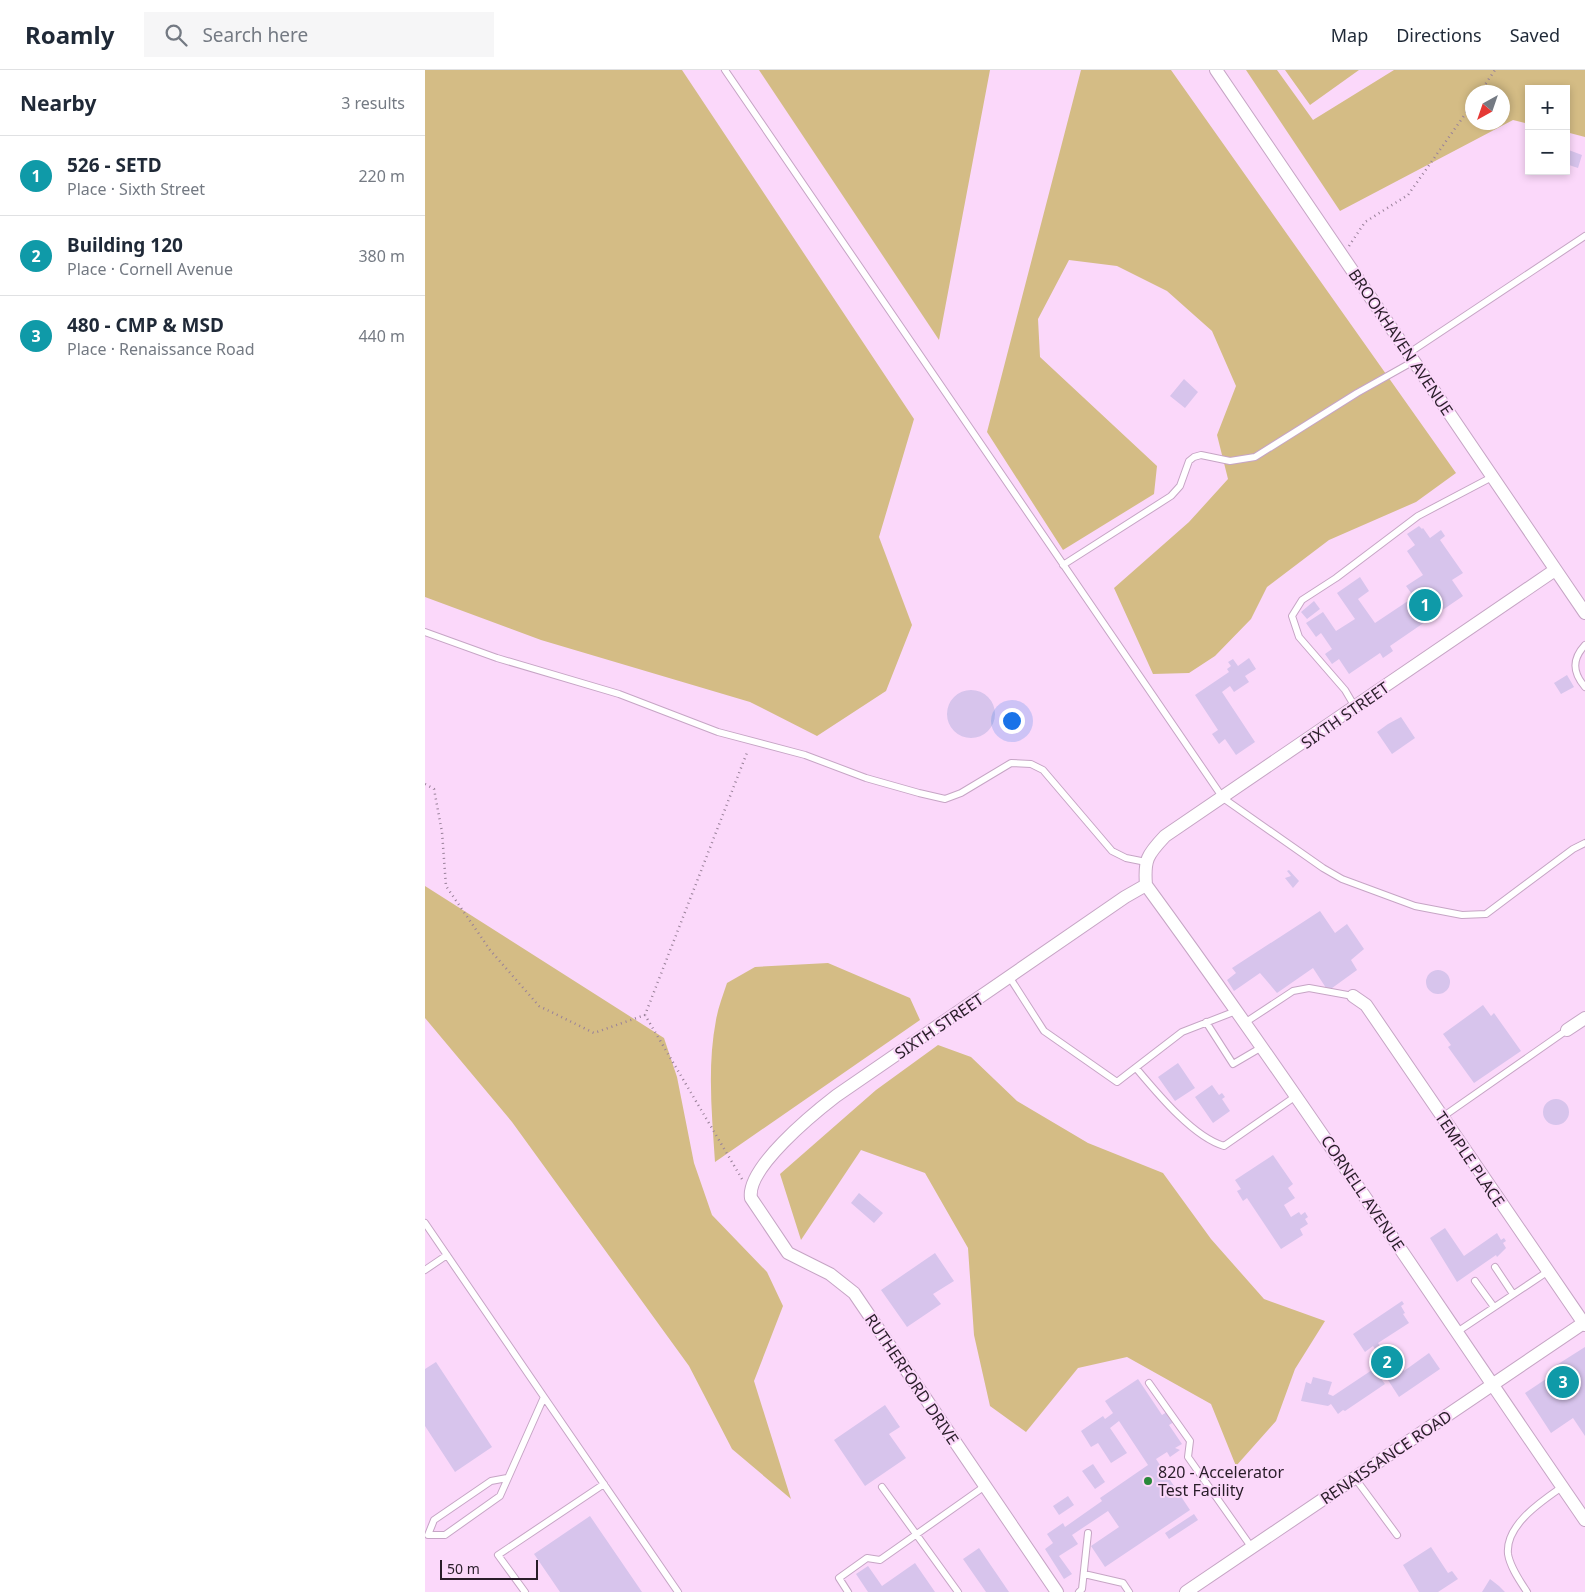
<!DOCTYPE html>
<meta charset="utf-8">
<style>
body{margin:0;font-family:"Noto Sans",sans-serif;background:#f6f6f7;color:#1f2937}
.controls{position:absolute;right:15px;top:15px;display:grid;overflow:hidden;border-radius:0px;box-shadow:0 2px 8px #0003}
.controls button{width:45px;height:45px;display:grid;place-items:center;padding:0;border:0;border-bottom:1px solid #e0e1e3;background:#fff;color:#1f2937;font:25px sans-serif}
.compass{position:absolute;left:1040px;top:15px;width:45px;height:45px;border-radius:50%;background:#fff;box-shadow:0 2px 8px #0003;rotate:220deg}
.scale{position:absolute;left:15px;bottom:12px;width:98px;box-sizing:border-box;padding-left:5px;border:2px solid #291d29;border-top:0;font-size:14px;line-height:18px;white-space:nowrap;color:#291d29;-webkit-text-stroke:4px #fbd8fa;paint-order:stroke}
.you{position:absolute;left:586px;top:650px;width:18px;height:18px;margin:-12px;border:4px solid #fff;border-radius:50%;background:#1a73e8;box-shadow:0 0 0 8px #1a73e833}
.badge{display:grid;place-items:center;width:32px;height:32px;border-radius:50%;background:#d93025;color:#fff;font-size:16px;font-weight:700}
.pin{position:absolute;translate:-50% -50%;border:2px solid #fff;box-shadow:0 1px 5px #0006}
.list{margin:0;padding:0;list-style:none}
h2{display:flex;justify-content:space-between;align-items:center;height:65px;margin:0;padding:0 20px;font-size:21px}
h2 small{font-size:16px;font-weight:400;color:#747a83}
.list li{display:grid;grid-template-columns:32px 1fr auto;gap:15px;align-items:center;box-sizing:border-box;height:80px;padding:0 20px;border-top:1px solid #e0e1e3}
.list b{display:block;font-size:19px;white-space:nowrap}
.list p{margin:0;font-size:16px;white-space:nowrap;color:#747a83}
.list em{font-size:16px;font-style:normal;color:#747a83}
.icon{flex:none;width:28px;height:28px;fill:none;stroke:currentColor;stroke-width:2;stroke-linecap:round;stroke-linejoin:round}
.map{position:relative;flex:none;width:1160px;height:1522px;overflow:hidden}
header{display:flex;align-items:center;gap:30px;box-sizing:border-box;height:70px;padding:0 25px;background:#fff;border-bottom:1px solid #e0e1e3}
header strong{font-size:24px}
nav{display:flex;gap:28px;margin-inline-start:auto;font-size:18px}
.search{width:350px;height:45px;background:#f6f6f7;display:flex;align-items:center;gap:12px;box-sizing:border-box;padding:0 18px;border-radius:0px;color:#747a83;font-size:19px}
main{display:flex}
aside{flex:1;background:#fff}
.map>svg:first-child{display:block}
.green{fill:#d4bc85;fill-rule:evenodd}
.building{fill:#d7c4ec}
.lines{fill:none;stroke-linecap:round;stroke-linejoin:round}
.lane-casing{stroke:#c6a5c5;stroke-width:8}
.street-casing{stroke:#c6a5c5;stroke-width:14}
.path{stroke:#998199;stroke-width:2.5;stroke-dasharray:1 4;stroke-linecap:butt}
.lane{stroke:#fff;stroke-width:6}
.street{stroke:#fff;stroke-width:12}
.poi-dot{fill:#29883b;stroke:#fbd8fa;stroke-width:2}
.labels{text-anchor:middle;stroke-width:4;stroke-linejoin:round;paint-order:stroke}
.street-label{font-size:16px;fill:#291d29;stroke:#fbd8fa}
.poi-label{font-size:16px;fill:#291d29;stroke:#fbd8fa;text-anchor:start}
</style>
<header>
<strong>Roamly</strong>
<div class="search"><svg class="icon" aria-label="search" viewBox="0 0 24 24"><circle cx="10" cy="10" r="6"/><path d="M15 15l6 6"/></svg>Search here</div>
<nav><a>Map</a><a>Directions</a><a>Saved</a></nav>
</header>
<main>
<aside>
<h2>Nearby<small>3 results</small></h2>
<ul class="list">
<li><span class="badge" style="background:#0f9aa8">1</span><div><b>526 - SETD</b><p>Place · Sixth Street</p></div><em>220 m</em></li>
<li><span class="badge" style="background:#0f9aa8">2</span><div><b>Building 120</b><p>Place · Cornell Avenue</p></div><em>380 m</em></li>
<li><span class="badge" style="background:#0f9aa8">3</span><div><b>480 - CMP &amp; MSD</b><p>Place · Renaissance Road</p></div><em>440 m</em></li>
</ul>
</aside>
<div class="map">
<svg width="1160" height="1522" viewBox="0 0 1160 1522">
<rect width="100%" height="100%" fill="#fbd8fa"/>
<!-- green -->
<path class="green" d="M0,0H257L489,349L454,467L487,555L461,621L392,666L325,632L116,570L0,527Z
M334,0H565L514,270Z
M656,0H746L1031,403L991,432L904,470L842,517L826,549L790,586L764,603L728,604L689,518L764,452L803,409L792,365L811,316L787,261L742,221L692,196L644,190L613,249L615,287L732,396L729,424L638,480L562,362Z
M821,0H852L888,50L969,0H1160V67L1141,62V19H1104V54L1088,50L915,141ZM1048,22H1078V52H1048Z
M860,0H934L885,35Z
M0,816L239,968L252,1007L269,1093L287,1145L342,1202L358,1236L329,1311L366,1429L307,1379L264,1296L87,1052L0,948Z
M403,893L485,928L495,950L290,1092C287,1045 282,997 291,950C293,938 298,925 302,913L330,897Z
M513,975L546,987L592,1031L663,1073L738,1103L786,1169L839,1229L900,1251L870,1299L851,1351L811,1396L786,1334L702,1287L653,1298L601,1362L565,1336L549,1265L543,1178L500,1103L436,1080L376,1170L355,1104L451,1020Z"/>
<!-- building -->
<path class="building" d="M1141,79L1157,85L1153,98L1141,94Z
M759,309L773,322L760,338L745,326Z
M994,456L997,459L998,458L1005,468L1016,460L1020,466L1015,470L1038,503L1027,510L1038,526L965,576L968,581L958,588L955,583L924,604L914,589L907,594L900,584L907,579L896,563L891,567L881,553L898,542L911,561L930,549L912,523L935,507L944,521L933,529L950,553L989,527L981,516L998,505L982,481L990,475L982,464Z
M889,531L895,539L882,549L876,542Z
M824,588L831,599L820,606L824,612L809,622L805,616L797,622L830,672L811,685L800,669L794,674L787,664L793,660L770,625L804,602L802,599L806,596L803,592L808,589L813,596Z
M1142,605L1149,617L1136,624L1129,613Z
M522 644a24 24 0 1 1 48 0a24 24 0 1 1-48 0Z
M976,647L990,668L967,684L952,662L963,654Z
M864,800L874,811L868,818L860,808L866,806L862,801Z
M895,841L910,863L922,854L939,879L926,890L932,900L903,921L888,898L852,923L835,903L809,921L802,910L811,903L807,898Z
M1001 912a12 12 0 1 1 24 0a12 12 0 1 1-24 0Z
M1058,935L1066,946L1069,943L1096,981L1049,1013L1023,977L1026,975L1018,964Z
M753,993L770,1018L750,1031L733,1007Z
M787,1015L794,1025L797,1023L800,1027L797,1029L805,1041L788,1053L770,1027Z
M1118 1042a13 13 0 1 1 26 0a13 13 0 1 1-26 0Z
M848,1085L868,1114L863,1118L870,1128L859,1135L866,1147L874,1142L876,1145L880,1142L883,1147L880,1149L883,1154L875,1159L878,1165L856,1179L822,1128L818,1131L812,1121L816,1119L810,1110Z
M434,1123L458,1143L449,1153L426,1133Z
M1020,1158L1039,1186L1072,1163L1076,1170L1079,1168L1081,1171L1078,1173L1081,1178L1072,1187L1071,1185L1032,1212L1005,1168Z
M510,1183L529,1211L508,1224L516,1234L482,1257L456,1220Z
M977,1231L979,1234L976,1236L980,1243L978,1244L984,1253L953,1273L957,1279L962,1276L979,1301L1004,1283L1015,1299L974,1327L961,1307L957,1310L960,1314L920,1341L918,1340L913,1344L906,1334L903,1336L876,1331L881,1312L886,1314L888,1307L907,1312L903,1324L908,1326L950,1298L953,1304L956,1301L946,1286L952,1282L948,1276L940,1282L928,1264Z
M1160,1277V1366L1148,1348L1126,1363L1100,1323L1133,1301L1130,1296Z
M11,1292L67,1377L30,1402L0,1356V1299Z
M713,1309L737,1345L742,1342L749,1352L744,1355L757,1374L750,1378L755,1380L745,1387L742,1382L731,1389L765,1440L680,1497L666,1476L694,1457L683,1441L647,1465L653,1474L634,1486L647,1504L639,1509L620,1479L628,1473L622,1464L638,1453L640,1457L677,1431L675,1428L723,1395L694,1351L685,1358L702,1383L686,1393L673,1373L666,1377L656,1361L678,1346L680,1349L688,1343L680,1331Z
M460,1335L475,1357L464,1364L481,1388L440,1416L409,1370Z
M668,1394L680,1412L670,1419L657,1401Z
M643,1426L649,1435L634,1445L628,1436Z
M769,1444L773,1450L744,1469L740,1463Z
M165,1446L217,1522H135L109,1484Z
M1006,1477L1023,1503L1027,1501L1033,1509L1013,1522H994L978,1495Z
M554,1478L584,1522H561L538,1489Z
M490,1493L510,1522H443L431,1504L443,1496L457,1516Z
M1065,1509L1074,1516L1080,1522H1057Z"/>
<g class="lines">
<!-- lane casing -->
<g class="lane-casing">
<path id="lane" d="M300,0L798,728L898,798L917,809L990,836L1037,845L1061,844L1148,779L1160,773
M984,283L1160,166
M638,495L746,426L755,416L764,391L769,387L776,385L805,391L830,387L932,323L989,291
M0,562L72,588L194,624L293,662L380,685L441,708L494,723L520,729L536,723L586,693L606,694L618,700L687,781L701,788L721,792
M1160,575C1147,589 1147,602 1160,617
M930,637L920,620L874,567L867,546L877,530L911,508L993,446L1067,407
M585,908L619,961L692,1012L757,962L811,941
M781,952L808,994L837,977
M821,952L868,921L884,918L928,926
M711,998C732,1023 768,1067 799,1076L871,1026
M1016,1048L1142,960
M0,1153L119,1327L75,1426L20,1465H3L9,1450L66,1411L82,1408
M1070,1197L1088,1224
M0,1200L22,1185
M1050,1211L1069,1237
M1032,1262L1122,1202
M724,1313L765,1371L763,1387L827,1478
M119,1327L253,1522
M930,1408L972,1465
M457,1417L533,1522
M659,1504L698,1513L704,1522
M100,1522L73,1485L179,1414
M423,1522L414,1508L442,1488L455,1490L560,1416
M654,1522L657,1519L663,1463
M1102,1522C1095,1511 1085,1497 1083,1484C1080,1455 1117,1431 1137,1417"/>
</g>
<!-- street casing -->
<g class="street-casing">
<path id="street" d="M791,0L1160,543
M1130,500L740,766C722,785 719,790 721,815C873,1023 1014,1238 1160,1450
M928,926L941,935L1160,1255
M1142,960L1160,948
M632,1522L429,1223L405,1204L363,1183L326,1128C321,1098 389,1043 411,1026L700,827L721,815
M761,1522L1160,1252"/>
</g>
<!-- path -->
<path class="path" d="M1055,22L1070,0
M924,176L940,152L983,125L1048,33
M0,714L9,719L17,762L21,816L65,880L114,936L169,963L220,945
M317,1109L220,945L323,680"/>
<!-- lane -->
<use href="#lane" class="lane"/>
<!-- street -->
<use href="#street" class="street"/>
</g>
<!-- markers -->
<circle class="poi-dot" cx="723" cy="1411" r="5"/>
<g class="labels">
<!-- street labels -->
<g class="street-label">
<text transform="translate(976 272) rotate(56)" y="6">BROOKHAVEN AVENUE</text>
<text transform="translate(920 645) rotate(-35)" y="6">SIXTH STREET</text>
<text transform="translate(514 956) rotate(-34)" y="6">SIXTH STREET</text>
<text transform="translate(1045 1089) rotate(56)" y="6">TEMPLE PLACE</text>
<text transform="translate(938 1123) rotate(56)" y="6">CORNELL AVENUE</text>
<text transform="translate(487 1309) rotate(56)" y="6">RUTHERFORD DRIVE</text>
<text transform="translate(961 1387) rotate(-34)" y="6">RENAISSANCE ROAD</text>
</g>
<!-- poi labels -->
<g class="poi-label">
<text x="733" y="1408">820 - Accelerator<tspan x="733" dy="18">Test Facility</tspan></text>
</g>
</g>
</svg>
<div class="controls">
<button>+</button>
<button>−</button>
</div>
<svg class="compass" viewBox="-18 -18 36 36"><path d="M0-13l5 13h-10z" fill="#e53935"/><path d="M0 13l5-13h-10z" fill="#747a83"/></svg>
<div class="scale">50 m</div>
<div class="you"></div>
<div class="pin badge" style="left:1000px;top:535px;background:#0f9aa8">1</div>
<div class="pin badge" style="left:962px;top:1292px;background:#0f9aa8">2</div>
<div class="pin badge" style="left:1138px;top:1312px;background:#0f9aa8">3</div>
</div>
</main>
